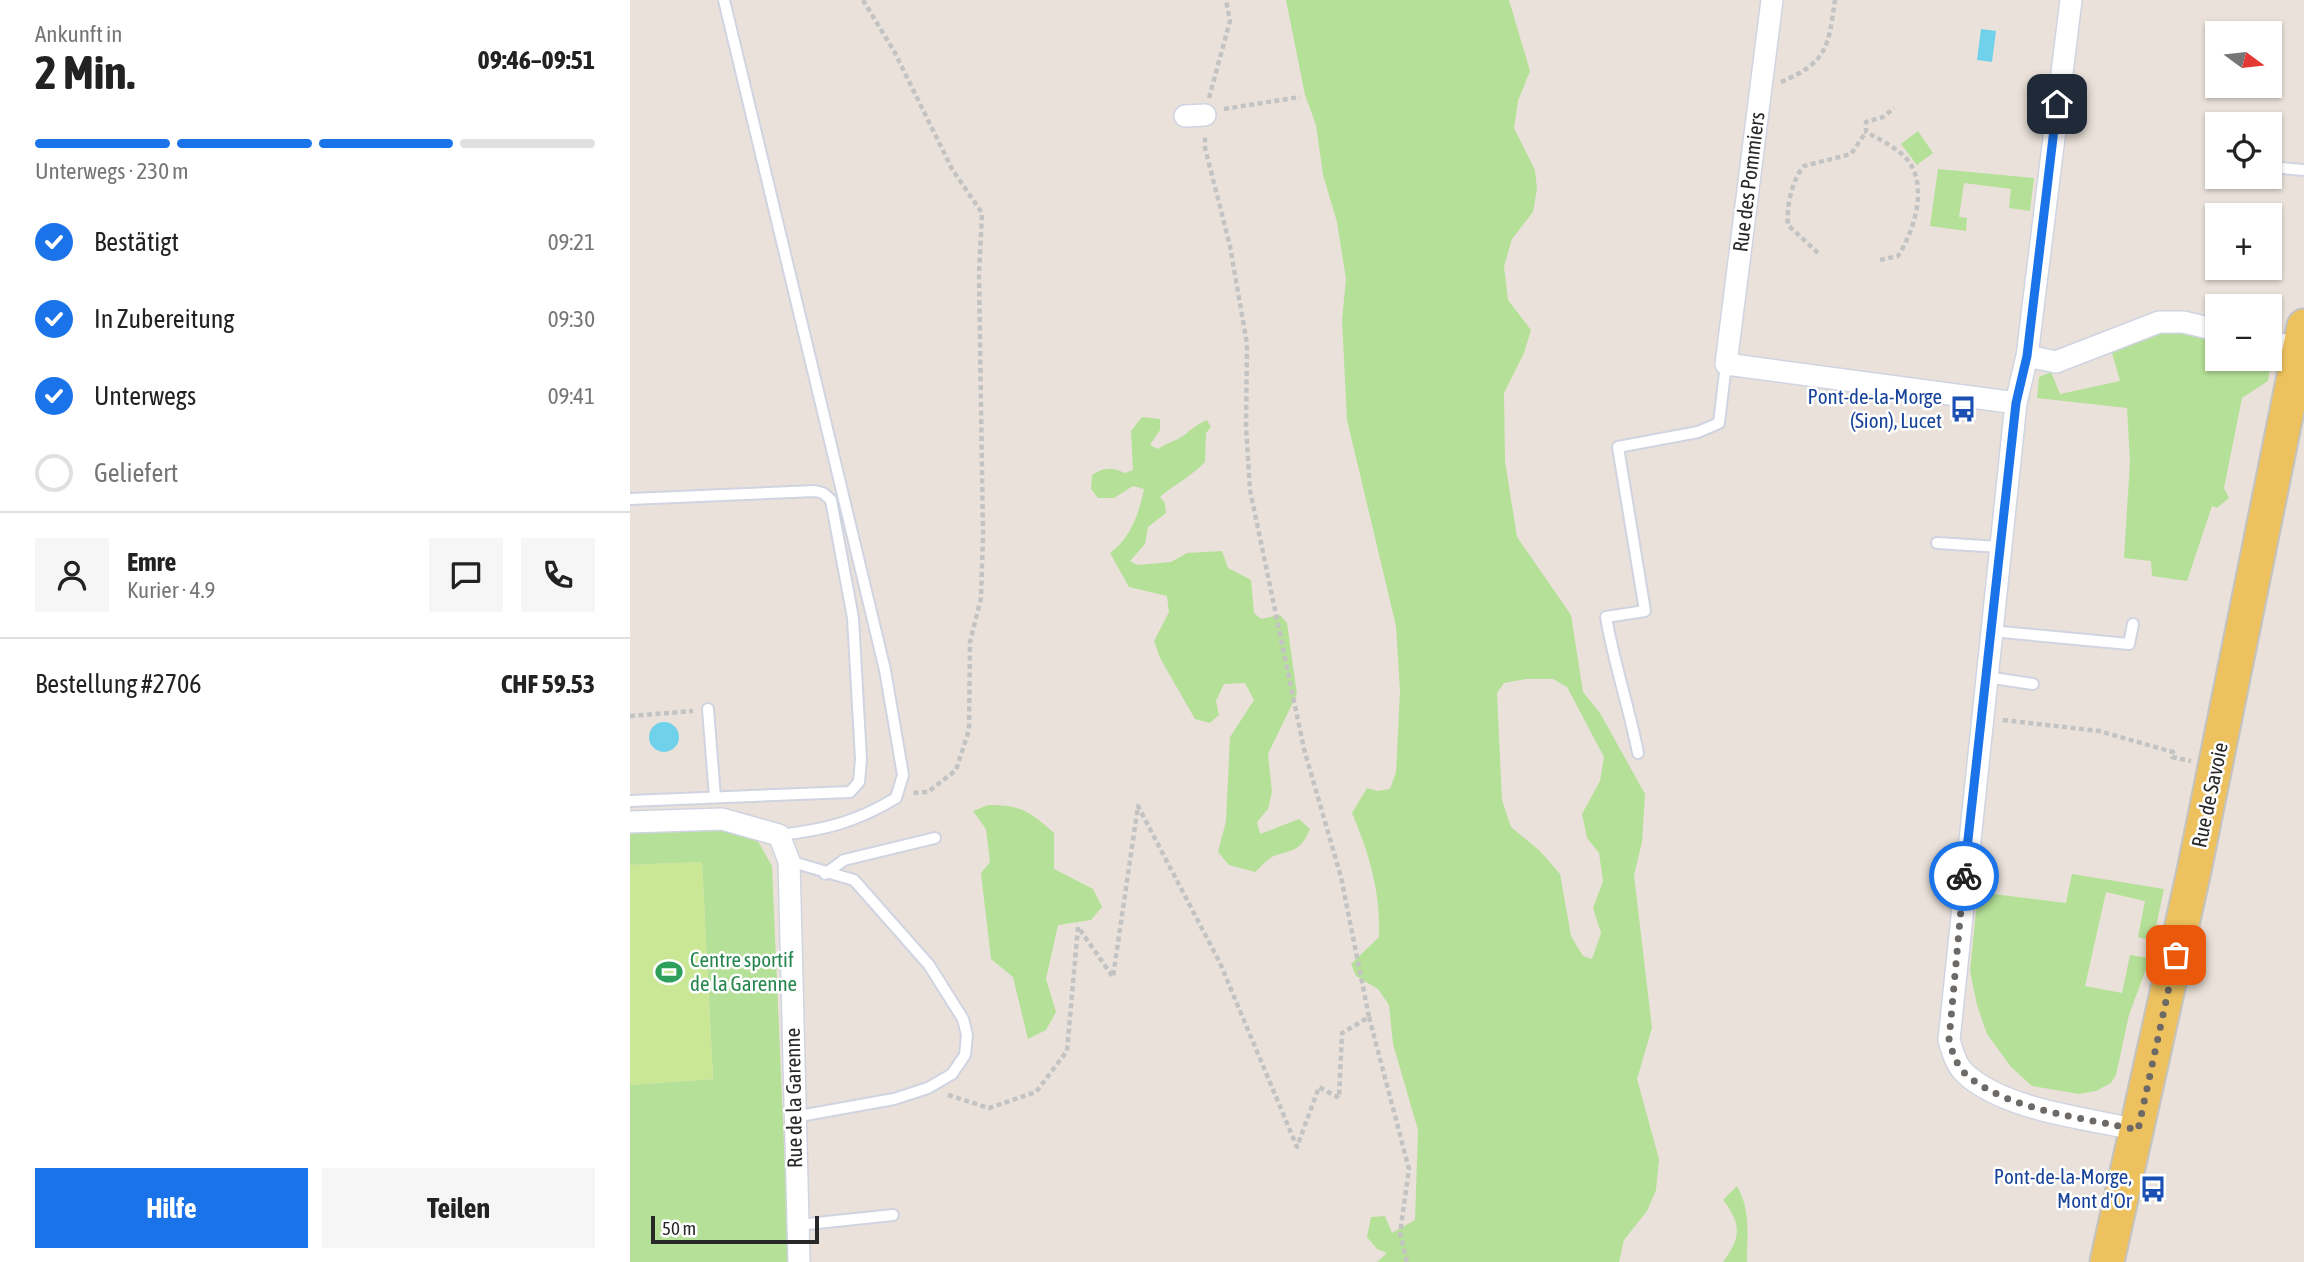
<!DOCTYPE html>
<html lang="de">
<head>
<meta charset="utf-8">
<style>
	body { margin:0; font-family:"Asap Condensed",sans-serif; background:#f6f6f6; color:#222; height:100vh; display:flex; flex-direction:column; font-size:26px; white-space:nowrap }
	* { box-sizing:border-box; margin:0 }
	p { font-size:23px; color:#767676 }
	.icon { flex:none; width:38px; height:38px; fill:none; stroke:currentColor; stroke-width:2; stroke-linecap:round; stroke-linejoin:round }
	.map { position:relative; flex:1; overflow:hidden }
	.drawer { display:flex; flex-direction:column; background:#fff; width:630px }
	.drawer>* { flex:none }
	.needle { width:46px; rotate:105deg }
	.tools { position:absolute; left:1575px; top:21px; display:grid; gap:14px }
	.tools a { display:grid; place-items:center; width:77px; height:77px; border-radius:0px; background:#fff; box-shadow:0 2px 5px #0004; font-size:35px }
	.scale { position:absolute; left:21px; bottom:18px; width:168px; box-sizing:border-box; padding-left:7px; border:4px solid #282828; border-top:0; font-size:19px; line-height:24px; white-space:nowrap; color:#282828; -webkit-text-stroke:5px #fff; paint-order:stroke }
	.pin { position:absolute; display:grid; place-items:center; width:60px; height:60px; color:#fff; margin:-30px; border-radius:14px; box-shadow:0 4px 10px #0006 }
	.courier { position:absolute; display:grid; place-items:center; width:70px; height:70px; margin:-35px; border:5px solid #1a73e8; border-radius:50%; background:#fff; color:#222; box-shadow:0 2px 9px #0007 }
	.overview em { font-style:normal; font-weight:700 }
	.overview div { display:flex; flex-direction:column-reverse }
	.overview { display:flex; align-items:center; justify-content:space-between; height:119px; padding:0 35px }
	h1 { font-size:46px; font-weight:700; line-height:52px }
	.bar { display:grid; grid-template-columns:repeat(4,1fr); gap:10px 7px; align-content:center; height:84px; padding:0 35px }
	.bar i { height:9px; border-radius:5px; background:#e0e0e0 }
	.bar .current { background:#1a73e8 }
	.bar p { grid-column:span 4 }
	.line { display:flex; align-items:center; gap:18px; padding:0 35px; border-top:2px solid #e0e0e0 }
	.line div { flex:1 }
	.round { display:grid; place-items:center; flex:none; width:74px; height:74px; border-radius:0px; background:#f6f6f6 }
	ol { padding:0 35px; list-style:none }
	li { display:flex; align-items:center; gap:21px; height:77px }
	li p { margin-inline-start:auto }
	li .icon { padding:7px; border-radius:50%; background:#1a73e8; color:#fff; stroke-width:4 }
	li:last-child { color:#767676 }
	li i { width:38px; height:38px; border:4px solid #e0e0e0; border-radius:50% }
	.button { display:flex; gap:14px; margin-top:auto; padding:14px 35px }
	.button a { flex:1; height:80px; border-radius:0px; background:#1a73e8; color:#fff; font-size:28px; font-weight:700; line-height:80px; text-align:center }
	.button a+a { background:#f6f6f6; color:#222 }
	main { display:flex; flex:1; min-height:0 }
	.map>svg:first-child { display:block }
	.green { fill:#b5e098; fill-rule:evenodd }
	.pitch { fill:#c9e794 }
	.water { fill:#6fd1ea }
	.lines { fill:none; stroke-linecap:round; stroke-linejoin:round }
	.service-casing { stroke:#d0d4e1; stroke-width:14 }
	.minor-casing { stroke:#d0d4e1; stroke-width:24 }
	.primary-casing { stroke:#c3c3c3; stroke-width:37 }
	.path { stroke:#c3c3c3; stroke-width:4.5; stroke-dasharray:5 3.5; stroke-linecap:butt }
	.service { stroke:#fff; stroke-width:10 }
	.minor { stroke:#fff; stroke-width:21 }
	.primary { stroke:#ecc15e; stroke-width:33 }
	.done { stroke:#6c6966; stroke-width:7; stroke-dasharray:0 12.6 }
	.route { stroke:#1a73e8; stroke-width:9 }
	.labels { text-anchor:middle; stroke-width:5; stroke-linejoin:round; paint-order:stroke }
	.street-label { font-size:21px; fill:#282828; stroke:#fff }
	.transit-label { font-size:21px; fill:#164399; stroke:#fff; text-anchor:end }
	.leisure-label { font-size:21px; fill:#27864d; stroke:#fff; text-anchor:start }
</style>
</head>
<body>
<main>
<section class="drawer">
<div class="overview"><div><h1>2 Min.</h1><p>Ankunft in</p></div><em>09:46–09:51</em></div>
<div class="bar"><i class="current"></i><i class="current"></i><i class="current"></i><i></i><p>Unterwegs · 230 m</p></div>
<ol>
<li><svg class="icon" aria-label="check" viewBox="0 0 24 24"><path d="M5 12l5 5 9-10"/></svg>Bestätigt<p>09:21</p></li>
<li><svg class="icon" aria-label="check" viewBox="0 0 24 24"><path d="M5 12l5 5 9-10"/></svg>In Zubereitung<p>09:30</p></li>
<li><svg class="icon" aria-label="check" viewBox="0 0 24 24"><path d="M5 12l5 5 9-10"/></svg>Unterwegs<p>09:41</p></li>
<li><i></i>Geliefert</li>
</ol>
<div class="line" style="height:126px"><a class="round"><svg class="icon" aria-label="person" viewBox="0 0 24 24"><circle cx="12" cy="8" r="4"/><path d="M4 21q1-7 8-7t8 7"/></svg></a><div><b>Emre</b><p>Kurier · 4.9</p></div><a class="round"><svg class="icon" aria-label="chat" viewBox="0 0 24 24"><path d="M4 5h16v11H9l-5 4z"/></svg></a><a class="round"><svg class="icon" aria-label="phone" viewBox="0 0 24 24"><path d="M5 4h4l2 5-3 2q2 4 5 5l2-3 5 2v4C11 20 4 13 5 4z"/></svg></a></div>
<div class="line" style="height:91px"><div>Bestellung #2706</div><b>CHF 59.53</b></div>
<div class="button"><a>Hilfe</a><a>Teilen</a></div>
</section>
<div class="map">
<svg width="1674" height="1262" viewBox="0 0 1674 1262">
	<rect width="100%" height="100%" fill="#eae2da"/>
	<path class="green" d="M656 0H879L900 71 888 101 884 128 905 170 907 189 903 212 882 239 874 266 878 300 901 330 894 353 874 393 875 461 887 537 941 615 953 692 970 713 1015 794 1012 842 1004 875 1022 1028 1007 1079 1029 1159 1026 1190 1017 1211 994 1240 989 1262H747L757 1253 747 1249 737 1237 741 1217 755 1216 762 1233 785 1220 788 1130 763 1044 759 1005 748 989 726 976 721 964 749 937C751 893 739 853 722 813L737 788 747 791 760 789 766 772 770 691 766 626 717 420 712 320 716 279 707 222 693 175 686 125 675 95ZM896 679H923L937 687 974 757 970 781 952 814 957 838 969 853 973 881 963 908 971 933 962 959 953 956 941 936 930 874 910 851 881 827 872 800 867 693 874 683Z
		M1288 131 1303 153 1287 165 1271 144Z
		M1308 169 1404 178 1400 211 1379 208 1381 189 1334 183 1329 217 1337 218 1336 231 1300 226Z
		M1552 329 1587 336V359H1641L1638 381 1612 398 1594 488 1599 498 1587 508 1582 506 1557 581 1522 576 1521 561 1494 558 1500 462 1497 408 1407 398 1409 377 1421 372 1430 394 1490 381 1481 350 1529 331Z
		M512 417 530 419V430L520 445 528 449C536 443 546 441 553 436 562 429 567 424 577 420L581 427 576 433 575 462C562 476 545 484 530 497L535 503 536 513 518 527 515 544 500 561 507 565 541 562 557 553 592 551 598 568 621 580 624 613 631 619 650 615 657 623 667 694 638 754 642 792 638 809 627 822 630 834 669 819 680 829C670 852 664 849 644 856 637 859 631 867 625 872L599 865 588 852 596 821 600 737 624 700 615 683 594 684 586 701 589 715 580 723 565 719 530 658 524 641 539 612 537 596 499 587 480 553C501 538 509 513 514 489L503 486 484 498H468L461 489 462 475C474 467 482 467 495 473L503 470 501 431Z
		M358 805C391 805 399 811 424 833V869L463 889 472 907 461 920 428 925 416 979 426 1012 416 1030 398 1039 383 977 361 959 351 873 360 862 356 829 343 811Z
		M94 823 125 836 142 866 159 1262H0V1085L83 1079 72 862 0 865V829Z
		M1442 874 1534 889 1523 941 1508 937 1515 901 1476 892 1455 986 1492 993 1500 955 1520 958 1499 1015 1486 1075 1481 1083 1466 1091 1449 1094 1402 1086 1381 1067 1357 1034 1347 1005 1340 971 1348 892 1436 903Z
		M1107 1186C1121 1211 1117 1234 1117 1262H1093C1111 1238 1112 1224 1093 1200Z"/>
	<path class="pitch" d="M72 862 83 1079 0 1085V865Z"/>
	<path class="water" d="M1351 29 1366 31 1362 62 1347 60Z
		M19 737a15 15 0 1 1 30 0a15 15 0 1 1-30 0Z"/>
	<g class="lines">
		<g class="service-casing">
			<path id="service" d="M94 0 255 670 273 775 266 798C226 822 195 830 149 835
				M1640 167 1674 170
				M0 499 185 491 193 493 201 500 223 618 231 759 229 782 220 792 0 801
				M1307 543 1370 547
				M1361 631 1499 644 1503 624
				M1356 677 1403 684
				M78 709 85 797
				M1008 753C999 707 984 664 976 617L1015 611 988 447 1068 432 1089 423 1096 364
				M159 861 224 880 299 965 333 1019 337 1035 335 1055 322 1074 298 1088 264 1099 164 1117
				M195 874 214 860 305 838
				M168 1225 263 1215"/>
		</g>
		<g class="minor-casing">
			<path id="minor" d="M1142 0 1096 364 1386 403
				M1441 0 1397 356 1386 403 1319 1040C1323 1054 1327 1068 1339 1077 1381 1111 1456 1118 1508 1130
				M555 116 575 115
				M1640 342 1670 348
				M1397 356 1426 362 1529 322H1553L1587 330
				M0 822 92 819 149 835 159 861 169 1262"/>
		</g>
		<g class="primary-casing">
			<path id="primary" d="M1477 1262 1564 871 1674 326"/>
		</g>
		<path class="path" d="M233 0 264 51 322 169 352 213 349 275 353 535 351 598 340 642 339 730 326 770 298 792 282 793
			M1151 82C1198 62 1198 47 1205 0
			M579 98 600 21 596 0
			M594 109 670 97
			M1188 253 1158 225C1156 208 1162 179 1174 166L1221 154 1236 132
			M1250 260 1268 256C1285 230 1300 181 1274 156 1263 146 1249 139 1236 132V122L1253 117 1264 108
			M0 716 63 711
			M1373 720 1469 731 1543 752 1542 757 1561 761
			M739 1017 779 1169 770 1233 777 1262
			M318 1095 359 1108 406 1092 437 1051 448 927 483 977 508 806 590 963 667 1147 689 1087 709 1098 712 1033 739 1017 711 877 674 749 620 490 616 426 617 344 600 246 575 148V134"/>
		<use href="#service" class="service"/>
		<use href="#minor" class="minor"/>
		<use href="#primary" class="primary"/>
	</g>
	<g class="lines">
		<path class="done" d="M1334 876 1319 1040C1323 1054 1327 1068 1339 1077 1381 1111 1456 1118 1508 1130L1546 955"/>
		<path class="route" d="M1334 876 1386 403 1397 356 1427 104"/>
	</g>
	<defs>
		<g id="bus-bare" transform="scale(2.1)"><path d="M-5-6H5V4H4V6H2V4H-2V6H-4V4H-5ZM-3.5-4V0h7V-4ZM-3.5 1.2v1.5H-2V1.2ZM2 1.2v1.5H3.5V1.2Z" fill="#1a4fb4" stroke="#fff" stroke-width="2.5" paint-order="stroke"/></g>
		<g id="stadium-bare" transform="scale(2.1)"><path d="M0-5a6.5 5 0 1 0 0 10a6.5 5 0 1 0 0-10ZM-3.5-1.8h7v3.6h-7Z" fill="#2e9e5b" stroke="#fff" stroke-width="2.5" paint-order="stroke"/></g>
	</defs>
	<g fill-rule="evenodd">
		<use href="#bus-bare" x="1333" y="409"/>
		<use href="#stadium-bare" x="39" y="972"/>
		<use href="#bus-bare" x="1523" y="1189"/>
	</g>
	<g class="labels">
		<g class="street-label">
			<text transform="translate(1119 182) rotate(-83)" y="7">Rue des Pommiers</text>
			<text transform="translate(1580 795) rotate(-78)" y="7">Rue de Savoie</text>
			<text transform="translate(164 1098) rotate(-91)" y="7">Rue de la Garenne</text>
		</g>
		<g class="transit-label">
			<text x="1312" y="404">Pont-de-la-Morge<tspan x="1312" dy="24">(Sion), Lucet</tspan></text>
			<text x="1502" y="1184">Pont-de-la-Morge,<tspan x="1502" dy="24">Mont d'Or</tspan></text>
		</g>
		<g class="leisure-label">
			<text x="60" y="967">Centre sportif<tspan x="60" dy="24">de la Garenne</tspan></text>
		</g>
	</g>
</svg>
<div class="tools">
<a><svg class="needle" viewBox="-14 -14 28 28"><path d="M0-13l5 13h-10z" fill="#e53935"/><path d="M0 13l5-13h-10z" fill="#767676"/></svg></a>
<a><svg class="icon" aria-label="locate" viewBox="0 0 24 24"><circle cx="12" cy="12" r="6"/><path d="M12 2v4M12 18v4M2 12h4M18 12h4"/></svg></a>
<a>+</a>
<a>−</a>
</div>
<div class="scale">50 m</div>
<div class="pin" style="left:1546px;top:955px;background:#ea580c"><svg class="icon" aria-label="bag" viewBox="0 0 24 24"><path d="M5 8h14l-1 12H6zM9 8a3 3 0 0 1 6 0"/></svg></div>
<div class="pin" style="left:1427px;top:104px;background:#1f2937"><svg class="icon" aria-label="home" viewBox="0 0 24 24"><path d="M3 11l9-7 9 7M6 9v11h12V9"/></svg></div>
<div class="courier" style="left:1334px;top:876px"><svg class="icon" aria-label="bike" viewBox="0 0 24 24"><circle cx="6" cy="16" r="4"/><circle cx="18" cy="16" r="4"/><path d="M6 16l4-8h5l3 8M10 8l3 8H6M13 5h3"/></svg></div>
</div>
</main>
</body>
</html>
